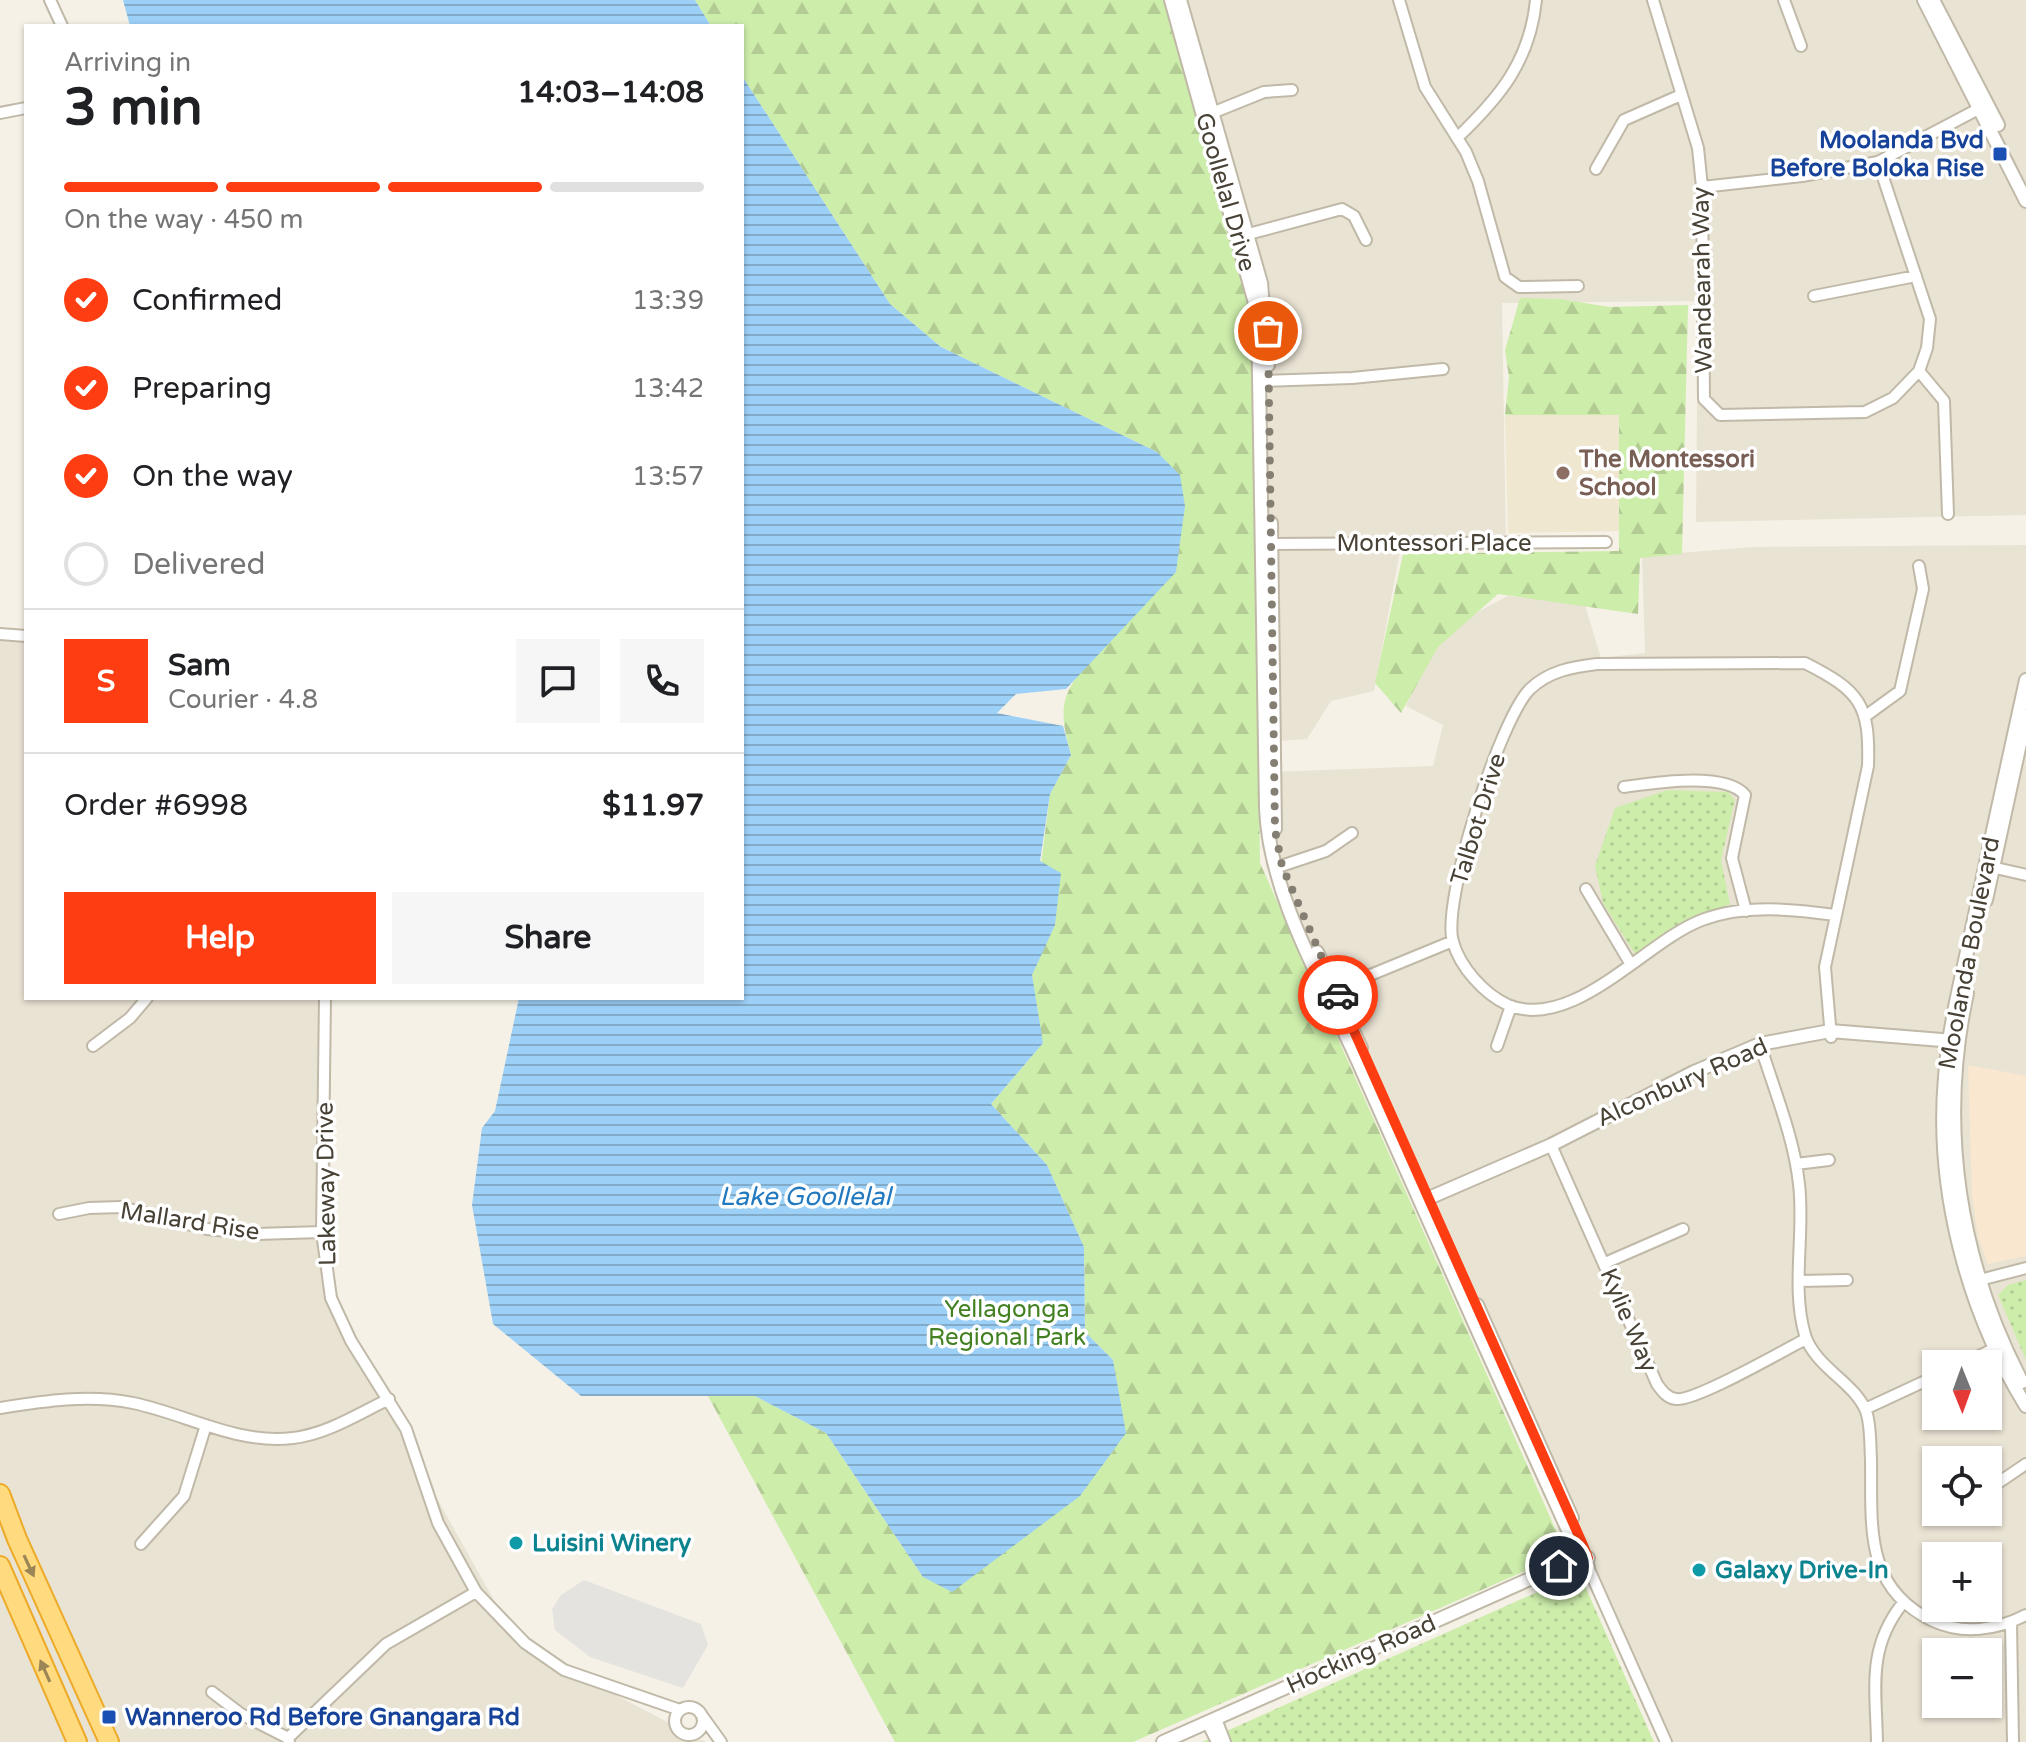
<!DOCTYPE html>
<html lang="en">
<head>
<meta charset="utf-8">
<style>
	body { margin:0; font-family:"Varela Round",sans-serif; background:#f6f6f6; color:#202124; height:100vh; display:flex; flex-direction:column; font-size:30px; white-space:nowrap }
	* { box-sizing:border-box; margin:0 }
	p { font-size:26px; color:#757577 }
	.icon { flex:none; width:44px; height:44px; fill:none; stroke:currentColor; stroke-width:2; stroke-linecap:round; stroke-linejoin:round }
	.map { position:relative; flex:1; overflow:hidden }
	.side { position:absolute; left:24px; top:24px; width:720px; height:976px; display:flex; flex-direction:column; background:#fff; border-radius:0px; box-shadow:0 2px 6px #0004 }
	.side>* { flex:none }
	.needle { width:52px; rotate:179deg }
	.buttons { position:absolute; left:1922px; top:1350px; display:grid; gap:16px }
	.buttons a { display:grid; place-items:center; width:80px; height:80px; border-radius:0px; background:#fff; box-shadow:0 2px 6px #0004; font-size:40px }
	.pin { position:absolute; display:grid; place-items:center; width:68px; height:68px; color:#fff; margin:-34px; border:4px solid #fff; border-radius:50%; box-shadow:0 2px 8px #0007 }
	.courier { position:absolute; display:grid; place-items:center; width:80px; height:80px; margin:-40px; border:6px solid #ff3d13; border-radius:50%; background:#fff; color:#222; box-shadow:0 2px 10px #0007 }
	.headline em { font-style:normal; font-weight:700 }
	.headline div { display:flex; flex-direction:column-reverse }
	.headline { display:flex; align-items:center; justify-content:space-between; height:136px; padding:0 40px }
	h1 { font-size:52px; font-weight:700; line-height:60px }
	.bar { display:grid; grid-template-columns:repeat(4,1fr); gap:12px 8px; align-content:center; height:96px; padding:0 40px }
	.bar i { height:10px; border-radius:6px; background:#e0e0e0 }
	.bar .on { background:#ff3d13 }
	.bar p { grid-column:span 4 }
	.line { display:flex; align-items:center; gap:20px; padding:0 40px; border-top:2px solid #e0e0e0 }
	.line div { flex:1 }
	.round { display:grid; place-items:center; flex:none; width:84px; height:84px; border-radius:0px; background:#f6f6f6 }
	ol { padding:0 40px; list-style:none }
	li { display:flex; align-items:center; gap:24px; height:88px }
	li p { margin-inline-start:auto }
	li .icon { padding:8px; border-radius:50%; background:#ff3d13; color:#fff; stroke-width:4 }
	li:last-child { color:#757577 }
	li i { width:44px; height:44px; border:4px solid #e0e0e0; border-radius:50% }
	.action { display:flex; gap:16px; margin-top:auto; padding:16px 40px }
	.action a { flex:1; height:92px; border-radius:0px; background:#ff3d13; color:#fff; font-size:32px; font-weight:700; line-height:92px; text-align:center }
	.action a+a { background:#f6f6f6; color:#202124 }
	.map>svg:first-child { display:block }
	.residential { fill:#e9e3d4; fill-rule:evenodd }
	.commercial { fill:#f9e8cf }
	.education { fill:#efe7cf }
	.grass { fill:url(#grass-dots) }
	.forest { fill:url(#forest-firs) }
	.parking { fill:#e5e3df }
	.water { fill:url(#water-rules) }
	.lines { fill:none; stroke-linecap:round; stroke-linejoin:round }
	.minor-casing { stroke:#c1b9a8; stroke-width:14 }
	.tertiary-casing { stroke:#c1b9a8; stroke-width:16 }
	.trunk-casing { stroke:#edaa28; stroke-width:22 }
	.minor { stroke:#fff; stroke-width:10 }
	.tertiary { stroke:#fff; stroke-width:12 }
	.trunk { stroke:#ffda7e; stroke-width:18 }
	.oneway { fill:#9a8656 }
	.done { stroke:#857f73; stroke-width:8; stroke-dasharray:0 14.4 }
	.route { stroke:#ff3d13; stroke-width:10 }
	.transit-dot { fill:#1a4fb4; stroke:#fff; stroke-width:3 }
	.education-dot { fill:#8d6e63; stroke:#fff; stroke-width:3 }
	.culture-dot { fill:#0f9aa8; stroke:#fff; stroke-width:3 }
	.labels { text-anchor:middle; stroke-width:7; stroke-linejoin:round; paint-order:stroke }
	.transit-label { font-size:24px; font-weight:bold; fill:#164399; stroke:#fff; text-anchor:end }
	.street-label { font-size:24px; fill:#484135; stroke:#fff }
	.education-label { font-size:24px; font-weight:bold; fill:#785e54; stroke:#fff; text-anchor:start }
	.park-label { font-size:24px; fill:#438022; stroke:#fff }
	.culture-label { font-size:24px; font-weight:bold; fill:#0d838f; stroke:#fff; text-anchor:start }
	.water-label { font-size:26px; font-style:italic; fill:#2379bf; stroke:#fff }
</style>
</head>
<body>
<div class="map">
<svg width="2026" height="1742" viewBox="0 0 2026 1742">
	<defs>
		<pattern id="grass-dots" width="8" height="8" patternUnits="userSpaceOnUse" patternTransform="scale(2)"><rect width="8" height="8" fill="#cdedab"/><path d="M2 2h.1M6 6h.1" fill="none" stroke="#b2cc94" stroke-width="1.8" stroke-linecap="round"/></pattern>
		<pattern id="forest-firs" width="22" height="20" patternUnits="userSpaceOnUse" patternTransform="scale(2)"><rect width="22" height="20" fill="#cdedab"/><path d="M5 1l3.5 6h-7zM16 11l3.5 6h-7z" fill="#b2cc94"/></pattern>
		<pattern id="water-rules" width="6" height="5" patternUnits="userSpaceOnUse" patternTransform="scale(2)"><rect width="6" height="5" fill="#9dd0f7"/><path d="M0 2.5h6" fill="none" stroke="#82aac9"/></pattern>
	</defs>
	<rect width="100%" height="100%" fill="#f5f1e6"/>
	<path class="residential" d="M1167 0H2026V515L1696 522 1698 301 1502 303 1506 548 1400 551 1374 691 1331 701 1307 739 1266 742 1258 324Z
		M2026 545V1742H1667L1269 867 1267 772 1433 766 1443 725 1406 706 1439 632 1508 596 1585 605 1601 658 1645 653 1642 556 1753 547ZM1936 1364H1988V1416H1936ZM1936 1460H1988V1512H1936ZM1936 1556H1988V1608H1936ZM1936 1652H1988V1704H1936Z
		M26 629V998H331V1309L519 1645 706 1742H0V630Z"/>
	<path class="commercial" d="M1968 1065 2026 1076V1256L1988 1264 1978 1238 1972 1194Z"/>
	<path class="education" d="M1505 415H1619V531L1508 533Z"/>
	<path class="grass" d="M1667 790 1728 792 1735 800 1721 860 1730 904 1635 954 1603 903 1595 866 1615 808Z
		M2026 1280V1360L1998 1295 2008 1285Z
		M1571 1577H1581L1654 1742H1202Z"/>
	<path class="forest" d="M695 0H1167L1251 316 1260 863 1566 1553 1133 1742H895L708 1396H755L826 1433 923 1577 1113 1360 1085 1332 1084 1247 1047 1165 991 1104 1043 1043 1026 982 1050 794 1071 755C1059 710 1059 697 1089 661L1157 452 941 347 890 304 742 76V26H711Z
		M1520 298 1561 299 1609 307 1688 305 1682 554 1640 558 1638 614 1498 594 1438 647 1401 713 1375 683 1403 554 1619 551V415H1505L1509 377 1505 350Z"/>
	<path class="parking" d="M584 1580 701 1624 708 1645 683 1688 590 1657 555 1630 552 1609 561 1595Z"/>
	<path class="water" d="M123 0H695L711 26H130Z
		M742 76 890 304 941 347 1157 452 1180 475 1185 506 1176 572 1066 689 1016 694 997 713 1063 726 1071 755 1050 794 1040 861 1061 873 1055 925 1032 975 1043 1043 991 1104 1047 1165 1084 1247 1085 1332 1113 1360 1126 1433 1080 1496 952 1592 923 1577 826 1433 755 1396H581L493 1324 472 1205 482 1128 495 1111 519 998H742Z"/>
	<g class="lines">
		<g class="minor-casing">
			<path id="minor" d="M50 0 62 26
				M1399 0 1425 87 1466 152 1478 181 1505 277 1519 287 1578 286
				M1653 0 1698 148 1702 187 1704 399 1720 415 1865 412 1893 398 1919 371 1927 348 1930 319 1878 162
				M1784 0 1801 46
				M0 113 26 108
				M1207 115 1264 92 1292 90
				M1457 138C1500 97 1530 61 1536 0
				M1596 169 1624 120 1681 95
				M1702 187 1802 176 1878 162 1984 106
				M1241 236 1342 209 1354 216 1366 240
				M1814 296 1916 276
				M1919 371 1944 401 1948 514
				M1260 381 1352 378 1443 369
				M1264 544 1606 542
				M0 634 26 636
				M1867 715 1900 691 1923 589 1919 566
				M1624 787C1653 783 1725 771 1745 795L1732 858 1746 911
				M1987 866 2026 875
				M1275 868 1326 851 1352 833
				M1586 889 1630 963
				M1329 992 1453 941
				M325 998 322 1232 331 1298 351 1341 406 1429 438 1523 476 1592 525 1643 564 1670 680 1710
				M1831 1037 1825 967 1868 766C1870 704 1860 691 1805 663L1597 664C1572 667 1549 671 1530 689 1500 719 1441 902 1453 942 1460 967 1484 994 1508 1005 1573 1032 1646 941 1702 920 1744 904 1791 909 1835 915
				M1760 1044C1774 1090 1794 1137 1799 1184 1805 1233 1791 1288 1805 1335 1815 1367 1854 1382 1866 1411 1871 1425 1870 1444 1871 1459 1872 1525 1863 1588 1933 1621 1963 1635 1997 1630 2026 1615
				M93 1046 130 1018 147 998
				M1497 1046 1511 1006
				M1551 1145 1657 1384C1662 1391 1667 1398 1676 1399 1695 1402 1784 1350 1806 1339
				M1796 1164 1829 1160
				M59 1214 89 1208 121 1207 207 1229 257 1234 322 1232
				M1605 1263 1683 1229
				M1800 1281 1847 1280
				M1976 1281 2026 1268
				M1962 1364 2002 1345
				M0 1408C44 1401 89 1394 133 1403 186 1414 238 1445 293 1438 327 1434 358 1414 389 1399
				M1865 1409 1936 1376
				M1992 1487 2026 1464
				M141 1544 184 1496 206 1425
				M1588 1567 1666 1742
				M2011 1623 2013 1742
				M212 1692 241 1714 288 1738
				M675 1721a14 14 0 1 1 28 0a14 14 0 1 1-28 0Z
				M703 1717 721 1742
				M1216 1719 1225 1742
				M1207 1722 1217 1742
				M289 1742 288 1738 386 1644 476 1592
				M1877 1742C1876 1688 1867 1649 1902 1604"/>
		</g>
		<g class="tertiary-casing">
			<path id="tertiary" d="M1171 0 1258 314 1266 808C1269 896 1326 988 1361 1068 1434 1233 1507 1397 1582 1561L1588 1567
				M1180 0 1261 283 1268 365
				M1924 0 2026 201
				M1933 0 1998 125
				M1271 523 1275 829
				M2026 680C2009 756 1992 833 1976 910 1965 965 1949 1021 1945 1077 1935 1189 1967 1311 2026 1406
				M1986 900 2026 716
				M1317 952 1361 1048
				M1967 993C1938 1127 1959 1261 2022 1382
				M1422 1201 1551 1145 1694 1072 1760 1044 1830 1031 1954 1041
				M1477 1305 1572 1518
				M1163 1742 1559 1566 1588 1558"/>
		</g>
		<g class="trunk-casing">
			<path id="trunk" d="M0 1494 17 1539 109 1742
				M0 1566 77 1742"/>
		</g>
		<use href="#minor" class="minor"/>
		<use href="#tertiary" class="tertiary"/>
		<use href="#trunk" class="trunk"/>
	</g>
	<defs><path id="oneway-solid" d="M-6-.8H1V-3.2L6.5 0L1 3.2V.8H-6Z" transform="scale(2)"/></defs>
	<g class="oneway">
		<use href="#oneway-solid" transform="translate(29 1566) rotate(65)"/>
		<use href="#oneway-solid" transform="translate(45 1671) rotate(-114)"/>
	</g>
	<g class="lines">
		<path class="done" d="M1268 331 1275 830 1282 866 1338 995"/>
		<path class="route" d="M1338 995 1583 1545 1588 1558 1559 1566"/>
	</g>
	<g class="transit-dot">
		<rect x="1992" y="146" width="16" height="16" rx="4"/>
		<rect x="101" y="1709" width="16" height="16" rx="4"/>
	</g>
	<circle class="education-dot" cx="1563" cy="473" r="8"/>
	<g class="culture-dot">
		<circle cx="516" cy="1543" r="8"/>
		<circle cx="1699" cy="1570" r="8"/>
	</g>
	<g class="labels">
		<g class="transit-label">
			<text x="1984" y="148">Moolanda Bvd<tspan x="1984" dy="28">Before Boloka Rise</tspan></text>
			<text x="125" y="1725" text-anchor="start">Wanneroo Rd Before Gnangara Rd</text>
		</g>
		<g class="street-label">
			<text transform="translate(1226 192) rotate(74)" y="8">Goollelal Drive</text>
			<text transform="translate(1702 280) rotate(-91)" y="8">Wandearah Way</text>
			<text x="1434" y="551">Montessori Place</text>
			<text transform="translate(1478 819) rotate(-73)" y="8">Talbot Drive</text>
			<text transform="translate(1969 953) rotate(-79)" y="8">Moolanda Boulevard</text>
			<text transform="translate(1682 1082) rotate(-24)" y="8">Alconbury Road</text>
			<text transform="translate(326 1184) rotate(-91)" y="8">Lakeway Drive</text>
			<text transform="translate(190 1221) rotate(9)" y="8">Mallard Rise</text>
			<text transform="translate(1629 1320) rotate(67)" y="8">Kylie Way</text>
			<text transform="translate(1361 1654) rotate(-24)" y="8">Hocking Road</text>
		</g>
		<g class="education-label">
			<text x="1579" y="467">The Montessori<tspan x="1579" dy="28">School</tspan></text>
		</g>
		<g class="park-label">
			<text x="1007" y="1317">Yellagonga<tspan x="1007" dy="28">Regional Park</tspan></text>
		</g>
		<g class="culture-label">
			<text x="532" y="1551">Luisini Winery</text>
			<text x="1715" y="1578">Galaxy Drive-In</text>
		</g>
		<g class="water-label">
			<text x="805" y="1205">Lake Goollelal</text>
		</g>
	</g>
</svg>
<div class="buttons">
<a><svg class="needle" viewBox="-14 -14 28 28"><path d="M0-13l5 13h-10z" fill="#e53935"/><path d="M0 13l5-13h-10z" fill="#757577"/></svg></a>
<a><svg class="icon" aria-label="locate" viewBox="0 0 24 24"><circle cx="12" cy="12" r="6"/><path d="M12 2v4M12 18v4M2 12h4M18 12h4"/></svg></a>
<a>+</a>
<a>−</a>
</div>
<div class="pin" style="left:1268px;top:331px;background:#ea580c"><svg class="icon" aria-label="bag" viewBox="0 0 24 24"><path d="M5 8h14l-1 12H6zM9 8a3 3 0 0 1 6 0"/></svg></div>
<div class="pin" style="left:1559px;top:1566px;background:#1f2937"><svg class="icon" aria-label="home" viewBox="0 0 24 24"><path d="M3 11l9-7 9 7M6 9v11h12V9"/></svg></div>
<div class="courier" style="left:1338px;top:995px"><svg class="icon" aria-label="car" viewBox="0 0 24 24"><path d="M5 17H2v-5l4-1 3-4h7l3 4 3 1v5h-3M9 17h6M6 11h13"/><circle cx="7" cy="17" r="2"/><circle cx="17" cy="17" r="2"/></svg></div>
<section class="side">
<div class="headline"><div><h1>3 min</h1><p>Arriving in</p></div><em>14:03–14:08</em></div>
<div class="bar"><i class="on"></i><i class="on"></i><i class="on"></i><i></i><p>On the way · 450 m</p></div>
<ol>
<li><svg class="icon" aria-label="check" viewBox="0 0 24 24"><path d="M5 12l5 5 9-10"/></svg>Confirmed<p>13:39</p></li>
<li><svg class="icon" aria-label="check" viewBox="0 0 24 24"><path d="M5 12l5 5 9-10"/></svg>Preparing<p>13:42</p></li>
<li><svg class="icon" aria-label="check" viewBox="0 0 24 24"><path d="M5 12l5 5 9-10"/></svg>On the way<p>13:57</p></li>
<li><i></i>Delivered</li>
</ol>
<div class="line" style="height:144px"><b class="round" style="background:#ff3d13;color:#fff">S</b><div><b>Sam</b><p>Courier · 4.8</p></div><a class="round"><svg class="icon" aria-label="chat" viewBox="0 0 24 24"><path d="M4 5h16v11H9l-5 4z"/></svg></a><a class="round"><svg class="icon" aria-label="phone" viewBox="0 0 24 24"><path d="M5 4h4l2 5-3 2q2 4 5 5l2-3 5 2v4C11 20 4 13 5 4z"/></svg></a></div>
<div class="line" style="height:104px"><div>Order #6998</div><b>$11.97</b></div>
<div class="action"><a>Help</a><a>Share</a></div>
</section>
</div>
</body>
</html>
